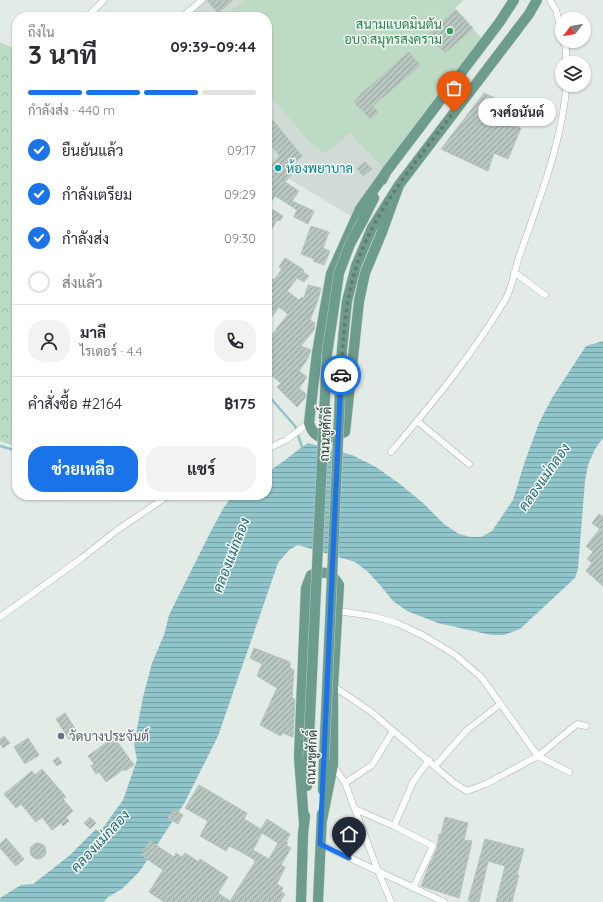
<!DOCTYPE html>
<html lang="th">
<head>
<meta charset="utf-8">
<style>
	body { margin:0; font-family:Quicksand,Sarabun,sans-serif; background:#f2f2f3; color:#2b2b33; height:100vh; display:flex; flex-direction:column; font-size:15px; white-space:nowrap }
	* { box-sizing:border-box; margin:0 }
	p { font-size:13px; color:#7c7c81 }
	.icon { flex:none; width:22px; height:22px; fill:none; stroke:currentColor; stroke-width:2; stroke-linecap:round; stroke-linejoin:round }
	.map { position:relative; flex:1; overflow:hidden }
	.panel { position:absolute; left:12px; top:12px; width:260px; height:488px; display:flex; flex-direction:column; background:#fff; border-radius:16px; box-shadow:0 1px 3px #0004 }
	.panel>* { flex:none }
	.needle { width:26px; rotate:239deg }
	.controls { position:absolute; left:555px; top:12px; display:grid; gap:8px }
	.controls a { display:grid; place-items:center; width:36px; height:36px; border-radius:50%; background:#fff; box-shadow:0 1px 3px #0004; font-size:20px }
	.pin { position:absolute; display:grid; place-items:center; width:34px; height:34px; color:#fff; margin:-41px -17px; border-radius:50% 50% 50% 0; rotate:-45deg; box-shadow:0 0 4px #0007 }
	.pin .icon { rotate:45deg }
	.courier { position:absolute; display:grid; place-items:center; width:40px; height:40px; margin:-20px; border:3px solid #1a73e8; border-radius:50%; background:#fff; color:#222; box-shadow:0 1px 5px #0007 }
	.bubble { position:absolute; height:28px; border-radius:14px; background:#fff; box-shadow:0 1px 3px #0004; font-size:13px; font-weight:700; line-height:28px; text-align:center }
	.headline em { font-style:normal; font-weight:700 }
	.headline div { display:flex; flex-direction:column-reverse }
	.headline { display:flex; align-items:center; justify-content:space-between; height:68px; padding:0 16px }
	h1 { font-size:26px; font-weight:700; line-height:30px }
	.bar { display:grid; grid-template-columns:repeat(4,1fr); gap:6px 4px; align-content:center; height:48px; padding:0 16px }
	.bar i { height:5px; border-radius:3px; background:#e1e1e2 }
	.bar .on { background:#1a73e8 }
	.bar p { grid-column:span 4 }
	.line { display:flex; align-items:center; gap:10px; padding:0 16px; border-top:1px solid #e1e1e2 }
	.line div { flex:1 }
	.round { display:grid; place-items:center; flex:none; width:42px; height:42px; border-radius:16px; background:#f2f2f3 }
	ol { padding:0 16px; list-style:none }
	li { display:flex; align-items:center; gap:12px; height:44px }
	li p { margin-inline-start:auto }
	li .icon { padding:4px; border-radius:50%; background:#1a73e8; color:#fff; stroke-width:4 }
	li:last-child { color:#7c7c81 }
	li i { width:22px; height:22px; border:2px solid #e1e1e2; border-radius:50% }
	.action { display:flex; gap:8px; margin-top:auto; padding:8px 16px }
	.action a { flex:1; height:46px; border-radius:16px; background:#1a73e8; color:#fff; font-size:16px; font-weight:700; line-height:46px; text-align:center }
	.action a+a { background:#f2f2f3; color:#2b2b33 }
	.map>svg:first-child { display:block }
	.built { fill:#d1dbd6 }
	.green { fill:#bddac4 }
	.forest { fill:url(#forest-crowns) }
	.water { fill:url(#water-rules) }
	.lines { fill:none; stroke-linecap:round; stroke-linejoin:round }
	.stream { stroke:#90c5cb; stroke-width:2.5 }
	.building { fill:url(#building-hatch); stroke:#b6c4bd; fill-rule:evenodd }
	.street-casing { stroke:#a6b3ad; stroke-width:7 }
	.primary-casing { stroke:#c2c8c6; stroke-width:11 }
	.street { stroke:#fff; stroke-width:6 }
	.primary { stroke:#6b9c8d; stroke-width:10 }
	.primary-bridge-casing { stroke:#c2c8c6; stroke-width:11; stroke-linecap:butt }
	.primary-bridge { stroke:#6b9c8d; stroke-width:10 }
	.done { stroke:#677972; stroke-width:4; stroke-dasharray:0 7.2 }
	.route { stroke:#1a73e8; stroke-width:5 }
	.leisure-dot { fill:#2e9e5b; stroke:#f3f8f5; stroke-width:1.5 }
	.culture-dot { fill:#0f9aa8; stroke:#f3f8f5; stroke-width:1.5 }
	.worship-dot { fill:#6b7280; stroke:#f3f8f5; stroke-width:1.5 }
	.labels { text-anchor:middle; stroke-width:3; stroke-linejoin:round; paint-order:stroke }
	.leisure-label { font-size:13px; fill:#27864d; stroke:#f3f8f5; text-anchor:end }
	.culture-label { font-size:13px; fill:#0d838f; stroke:#f3f8f5; text-anchor:start }
	.street-label { font-size:13px; fill:#243b33; stroke:#f3f8f5 }
	.worship-label { font-size:13px; fill:#5b616d; stroke:#f3f8f5; text-anchor:start }
	.water-label { font-size:14px; font-style:italic; fill:#246871; stroke:#f3f8f5 }
</style>
</head>
<body>
<div class="map">
<svg width="603" height="902" viewBox="0 0 603 902">
	<defs>
		<pattern id="forest-crowns" width="20" height="18" patternUnits="userSpaceOnUse"><rect width="20" height="18" fill="#bddac4"/><path d="M2 6a3 3 0 1 1 6 0M12 15a3 3 0 1 1 6 0" fill="none" stroke="#a2bca9"/></pattern>
		<pattern id="water-rules" width="6" height="5" patternUnits="userSpaceOnUse"><rect width="6" height="5" fill="#90c5cb"/><path d="M0 2.5h6" fill="none" stroke="#75a1a5"/></pattern>
		<pattern id="building-hatch" width="6" height="6" patternUnits="userSpaceOnUse"><rect width="6" height="6" fill="#b8c6c0"/><path d="M-1 1l2-2M0 6l6-6M5 7l2-2" fill="none" stroke="#95a29d"/></pattern>
	</defs>
	<rect width="100%" height="100%" fill="#e3ebe7"/>
	<path class="built" d="M202 0H244L223 17H181Z
		M267 92 308 141 322 152 326 153 350 132 386 172 356 219 284 176 267 205Z"/>
	<path class="green" d="M244 0H462L463 1 455 8 485 42 386 172 350 133 326 153 322 152 308 141 267 92V17H223Z"/>
	<path class="forest" d="M0 42 17 50V447L0 441Z"/>
	<path class="water" d="M603 341V438L595 449 588 465 585 481 578 569 575 578 520 629 504 635H491L438 623 407 611 393 601 380 585 368 572 355 562 298 545 289 550 278 563 218 736 185 802 140 871 122 889 108 897 104 902H0V898L21 885 33 884 69 856 96 829 100 832 123 800 137 760 134 744 143 697 152 663 164 635 169 615 211 531 224 507 233 495H267V472C282 464 294 452 308 443L352 455 376 467 400 484 423 503 444 524 459 534 471 537H481L492 531 513 500 524 464 539 423 552 398 586 346Z"/>
	<g class="lines">
		<path class="stream" d="M267 207 275 194
			M267 394 295 426 303 450
			M0 446 17 451"/>
	</g>
	<path class="building" d="M207 0H233L218 13Z
		M456 10 473 28 445 53 428 34Z
		M409 52 420 65 373 106 378 112 370 119 354 102 362 93Z
		M484 93 501 101 494 119 521 128 508 159 494 153 488 171 441 149Z
		M267 113 302 156 288 168 293 173 285 182 299 191 292 201 314 211 308 224 294 217 297 210 280 199 267 192V168L280 156 267 141Z
		M365 162 372 169 363 176 357 168Z
		M269 207 283 216 280 221 277 220 267 237V211Z
		M311 226 329 232 323 248 330 251 324 265 313 261 314 259 301 254Z
		M285 258 304 270 303 272 309 276 304 282 297 278 287 291 299 300 302 297 304 298 308 285 321 288 318 300 310 320 315 323 314 330 301 346 311 350 308 358 299 371 307 377 299 388 306 394 305 398 297 407 277 387 281 383 267 372V341L288 314 279 307 271 318 267 314V304L274 294 267 289V275L274 280 282 269 279 267Z
		M599 514 603 517V586L586 571 592 563 587 559 593 552 586 546 600 529 592 523Z
		M254 648 290 662V668L294 670 292 698 295 699 293 737 282 733 281 736 260 725 277 688 257 676 262 664 250 658Z
		M65 713 78 733 69 739 56 719Z
		M4 736 10 743 3 748 0 744V739Z
		M114 737 134 765 125 771 124 769 106 782 99 772 96 774 91 766 94 764 88 756Z
		M28 738 39 755 25 764 14 747Z
		M58 757 62 763 57 766 53 761Z
		M42 769 66 797 63 799 73 811 66 817 69 821 63 826 61 823 52 830 42 817 36 822 21 804 16 808 4 794 32 771 35 775Z
		M199 785 247 813 244 819 261 829 267 819 290 834 286 842 288 843 286 845 291 848 281 865 285 867 277 884 283 888 281 892 285 894 280 902H164L149 892 163 870 141 855 150 841 174 857 176 853 182 857 185 853 199 862 200 859 228 877 218 893 230 901 255 862H254L255 860 234 848 229 846 226 851 200 836 208 821 185 808ZM262 833 278 843 269 859 253 850Z
		M174 809 183 815 178 824 168 818Z
		M90 817 96 823 90 829 84 823Z
		M445 817 468 823 464 840 472 841 459 898 421 886 428 868 434 855 437 848 439 834H441Z
		M6 838 24 859 16 866 0 848V844Z
		M485 839 524 849 517 875H519L512 902H496L505 866 488 861 479 902 468 901Z
		M30 851a8 8 0 1 1 16 0a8 8 0 1 1-16 0Z"/>
	<g class="lines">
		<g class="street-casing">
			<path id="street" d="M550 0 556 10 562 34
				M87 17 104 0
				M182 17 202 0
				M564 41 566 50V63
				M514 272 545 295
				M417 421 469 464
				M267 449 286 440 309 423
				M391 452C432 404 473 354 505 300 512 289 515 269 519 257 535 211 553 166 562 118 564 107 566 96 566 85
				M338 611 372 616 397 623 424 636 454 654 481 677 538 756 569 772
				M0 617 82 558 116 531 169 495
				M333 686 370 711 454 783 467 791 486 784 538 756 577 724 586 726
				M333 765 345 783 378 871 391 902
				M435 766 467 730 499 705
				M345 783 372 765 393 731
				M355 809 394 826 433 846 413 888
				M394 826 413 782 429 760
				M320 844 444 902"/>
		</g>
		<g class="primary-casing">
			<path id="primary" d="M385 174 360 209 331 274 317 353 309 423C315 443 330 439 345 432L359 301 365 273 382 232 399 185
				M382 180 386 172 499 23 514 0
				M363 220 374 198
				M372 228 399 185 529 14 537 0
				M307 786 308 759
				M323 790 324 760
				M304 822 299 757 306 588 311 575C326 571 331 571 339 585L333 686V765L322 820
				M301 902 303 834 305 816
				M318 902 322 814"/>
		</g>
		<use href="#street" class="street"/>
		<use href="#primary" class="primary"/>
		<g class="primary-bridge-casing">
			<path id="primary-bridge" d="M308 759 327 354 339 273 350 244 363 220
				M324 760 342 349 347 301 356 266 372 228"/>
		</g>
		<use href="#primary-bridge" class="primary-bridge"/>
	</g>
	<g class="lines">
		<path class="done" d="M341 375C343 339 345 303 356 267 373 211 419 158 454 112"/>
		<path class="route" d="M341 375 320 844 349 858"/>
	</g>
	<circle class="leisure-dot" cx="450" cy="31" r="4"/>
	<circle class="culture-dot" cx="278" cy="168" r="4"/>
	<circle class="worship-dot" cx="61" cy="736" r="4"/>
	<g class="labels">
		<g class="leisure-label">
			<text x="442" y="29">สนามแบดมินตัน<tspan x="442" dy="15">อบจ.สมุทรสงคราม</tspan></text>
		</g>
		<g class="culture-label">
			<text x="286" y="173">ห้องพยาบาล</text>
		</g>
		<g class="street-label">
			<text transform="translate(325 434) rotate(-87)" y="5">ถนนชูศักดิ์</text>
			<text transform="translate(311 757) rotate(-88)" y="5">ถนนชูศักดิ์</text>
		</g>
		<g class="worship-label">
			<text x="69" y="741">วัดบางประจันต์</text>
		</g>
		<g class="water-label">
			<text transform="translate(544 477) rotate(-55)" y="5">คลองแม่กลอง</text>
			<text transform="translate(231 555) rotate(-69)" y="5">คลองแม่กลอง</text>
			<text transform="translate(100 841) rotate(-47)" y="5">คลองแม่กลอง</text>
		</g>
	</g>
</svg>
<div class="controls">
<a><svg class="needle" viewBox="-14 -14 28 28"><path d="M0-13l5 13h-10z" fill="#e53935"/><path d="M0 13l5-13h-10z" fill="#7c7c81"/></svg></a>
<a><svg class="icon" aria-label="layers" viewBox="0 0 24 24"><path d="M12 4l9 5-9 5-9-5zM3 14l9 5 9-5"/></svg></a>
</div>
<div class="pin" style="left:454px;top:112px;background:#ea580c"><svg class="icon" aria-label="bag" viewBox="0 0 24 24"><path d="M5 8h14l-1 12H6zM9 8a3 3 0 0 1 6 0"/></svg></div>
<div class="pin" style="left:349px;top:858px;background:#1f2937"><svg class="icon" aria-label="home" viewBox="0 0 24 24"><path d="M3 11l9-7 9 7M6 9v11h12V9"/></svg></div>
<div class="courier" style="left:341px;top:375px"><svg class="icon" aria-label="car" viewBox="0 0 24 24"><path d="M5 17H2v-5l4-1 3-4h7l3 4 3 1v5h-3M9 17h6M6 11h13"/><circle cx="7" cy="17" r="2"/><circle cx="17" cy="17" r="2"/></svg></div>
<div class="bubble" style="left:478px;top:98px;width:78px">วงศ์อนันต์</div>
<section class="panel">
<div class="headline"><div><h1>3 นาที</h1><p>ถึงใน</p></div><em>09:39–09:44</em></div>
<div class="bar"><i class="on"></i><i class="on"></i><i class="on"></i><i></i><p>กำลังส่ง · 440 m</p></div>
<ol>
<li><svg class="icon" aria-label="check" viewBox="0 0 24 24"><path d="M5 12l5 5 9-10"/></svg>ยืนยันแล้ว<p>09:17</p></li>
<li><svg class="icon" aria-label="check" viewBox="0 0 24 24"><path d="M5 12l5 5 9-10"/></svg>กำลังเตรียม<p>09:29</p></li>
<li><svg class="icon" aria-label="check" viewBox="0 0 24 24"><path d="M5 12l5 5 9-10"/></svg>กำลังส่ง<p>09:30</p></li>
<li><i></i>ส่งแล้ว</li>
</ol>
<div class="line" style="height:72px"><a class="round"><svg class="icon" aria-label="person" viewBox="0 0 24 24"><circle cx="12" cy="8" r="4"/><path d="M4 21q1-7 8-7t8 7"/></svg></a><div><b>มาลี</b><p>ไรเดอร์ · 4.4</p></div><a class="round"><svg class="icon" aria-label="phone" viewBox="0 0 24 24"><path d="M5 4h4l2 5-3 2q2 4 5 5l2-3 5 2v4C11 20 4 13 5 4z"/></svg></a></div>
<div class="line" style="height:52px"><div>คำสั่งซื้อ #2164</div><b>฿175</b></div>
<div class="action"><a>ช่วยเหลือ</a><a>แชร์</a></div>
</section>
</div>
</body>
</html>
